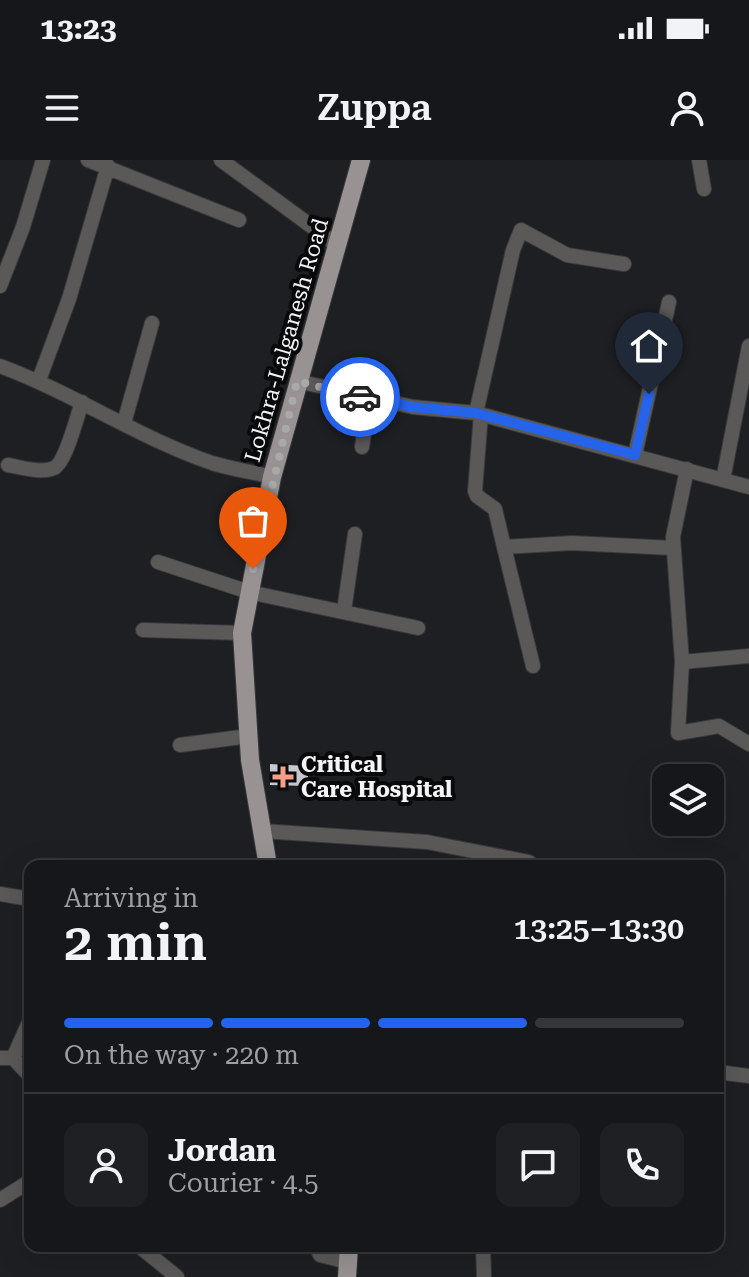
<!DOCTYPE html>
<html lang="en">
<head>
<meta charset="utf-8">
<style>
	body { margin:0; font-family:"Roboto Serif",serif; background:#1f2023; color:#f1f3f6; height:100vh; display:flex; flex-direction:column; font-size:30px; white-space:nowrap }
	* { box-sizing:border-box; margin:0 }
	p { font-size:26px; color:#9e9fa2 }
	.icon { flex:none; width:44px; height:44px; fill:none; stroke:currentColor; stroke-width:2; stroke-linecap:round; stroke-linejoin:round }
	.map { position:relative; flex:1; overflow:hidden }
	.details { position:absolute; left:24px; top:700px; width:700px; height:392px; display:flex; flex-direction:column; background:#16171a; border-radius:16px; box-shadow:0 8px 32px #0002,0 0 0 2px #353639 }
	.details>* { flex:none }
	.fabs { position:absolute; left:652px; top:604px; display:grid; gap:16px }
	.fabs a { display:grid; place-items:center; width:72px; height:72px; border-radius:16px; background:#16171a; box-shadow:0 8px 32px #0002,0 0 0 2px #353639; font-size:40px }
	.pin { position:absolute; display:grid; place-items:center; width:68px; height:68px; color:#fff; margin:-82px -34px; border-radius:50% 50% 50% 0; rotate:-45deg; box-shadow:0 0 8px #0007 }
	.pin .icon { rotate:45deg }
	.courier { position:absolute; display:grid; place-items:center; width:80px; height:80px; margin:-40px; border:6px solid #2563eb; border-radius:50%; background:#fff; color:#222; box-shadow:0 2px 10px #0007 }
	.head em { font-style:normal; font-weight:600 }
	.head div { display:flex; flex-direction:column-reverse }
	.head { display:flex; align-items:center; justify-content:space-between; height:136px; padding:0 40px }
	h1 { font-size:52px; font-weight:600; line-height:60px }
	.bar { display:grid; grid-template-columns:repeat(4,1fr); gap:12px 8px; align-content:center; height:96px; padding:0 40px }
	.bar i { height:10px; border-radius:6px; background:#353639 }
	.bar .on { background:#2563eb }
	.bar p { grid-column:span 4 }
	.line { display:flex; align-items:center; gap:20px; padding:0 40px; border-top:2px solid #353639 }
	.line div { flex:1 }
	.round { display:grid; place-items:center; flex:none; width:84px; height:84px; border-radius:16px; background:#1f2023 }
	.status { display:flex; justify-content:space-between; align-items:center; height:56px; padding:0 40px; background:#16171a; direction:ltr }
	.status svg { height:22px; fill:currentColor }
	header { display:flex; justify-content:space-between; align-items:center; height:104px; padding:0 40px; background:#16171a; font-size:36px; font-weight:600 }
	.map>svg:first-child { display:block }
	.building { fill:#c7c8cd }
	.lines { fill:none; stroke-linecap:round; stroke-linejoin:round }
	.minor-casing { stroke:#38393c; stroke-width:16 }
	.major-casing { stroke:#38393c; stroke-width:20 }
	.minor { stroke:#5b5958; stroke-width:14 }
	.major { stroke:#989392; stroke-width:18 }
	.done { stroke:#a9a9ac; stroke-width:8; stroke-dasharray:0 14.4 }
	.route { stroke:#2563eb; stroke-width:10 }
	.poi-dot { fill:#f39f85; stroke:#08090a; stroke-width:3 }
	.labels { text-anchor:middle; stroke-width:8; stroke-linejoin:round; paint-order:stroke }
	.street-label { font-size:22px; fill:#f4f4f7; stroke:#08090a }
	.poi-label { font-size:22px; font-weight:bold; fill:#f4f4f7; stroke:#08090a; text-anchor:start }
</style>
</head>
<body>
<div class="status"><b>13:23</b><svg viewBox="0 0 49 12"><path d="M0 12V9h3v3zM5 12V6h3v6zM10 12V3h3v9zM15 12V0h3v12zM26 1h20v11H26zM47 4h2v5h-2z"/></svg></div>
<header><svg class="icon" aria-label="menu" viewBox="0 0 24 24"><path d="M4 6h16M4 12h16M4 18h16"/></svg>Zuppa<svg class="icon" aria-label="person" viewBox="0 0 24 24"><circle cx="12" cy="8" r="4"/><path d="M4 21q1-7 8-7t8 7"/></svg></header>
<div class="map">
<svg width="749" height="1117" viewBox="0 0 749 1117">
	<rect width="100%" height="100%" fill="#1e1f22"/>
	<path class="building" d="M270 604 308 606V626L270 625Z"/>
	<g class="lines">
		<g class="minor-casing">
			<path id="minor" d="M88 0 239 60
				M221 0 337 85
				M699 0 704 29
				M0 126 23 67 43 0
				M0 206C73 233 139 278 212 303 232 309 252 312 272 317
				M39 220 69 139 108 6
				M297 221 413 247 476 253 749 327
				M476 253 513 90 521 70 567 95 624 104
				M481 254 475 331 477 336 495 349 504 387 572 383 673 388
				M124 263 152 163
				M362 287 369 238
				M635 295 669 142
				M8 305C20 307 41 314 54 308 66 302 77 256 82 242
				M687 309 673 377 682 502 749 496
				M723 320 749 186
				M504 387 533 506
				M158 402 249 432 418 468
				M344 451 355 374
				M143 470 242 473
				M682 502 678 573 719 566 749 584
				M180 585 249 576
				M262 671 427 682 529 702
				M0 734 30 739
				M0 898H13L30 860
				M13 898 30 916
				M718 912 749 916
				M0 1040 30 1021
				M139 1086 177 1117
				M316 1086 320 1095 348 1102
				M483 1086 484 1117"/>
		</g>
		<g class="major-casing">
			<path id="major" d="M268 706 250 600 242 473 272 317 361 0
				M347 1117 349 1086"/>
		</g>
		<use href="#minor" class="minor"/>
		<use href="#major" class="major"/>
	</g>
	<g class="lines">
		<path class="done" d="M253 409 297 221 360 237"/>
		<path class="route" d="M360 237 413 247 476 253 635 295 649 234"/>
	</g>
	<path class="poi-dot" d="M279 605h8v8h8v8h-8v8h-8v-8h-8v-8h8z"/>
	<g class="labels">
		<g class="street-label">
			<text transform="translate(286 180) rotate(-74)" y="8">Lokhra-Lalganesh Road</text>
		</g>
		<g class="poi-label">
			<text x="301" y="612">Critical<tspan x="301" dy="25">Care Hospital</tspan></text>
		</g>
	</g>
</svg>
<div class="fabs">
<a><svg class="icon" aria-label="layers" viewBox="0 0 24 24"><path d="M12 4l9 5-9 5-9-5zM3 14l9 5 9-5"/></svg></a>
</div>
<div class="pin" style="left:253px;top:409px;background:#ea580c"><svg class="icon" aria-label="bag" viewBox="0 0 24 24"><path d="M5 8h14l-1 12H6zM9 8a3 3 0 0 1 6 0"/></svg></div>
<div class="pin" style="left:649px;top:234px;background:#1f2937"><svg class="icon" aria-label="home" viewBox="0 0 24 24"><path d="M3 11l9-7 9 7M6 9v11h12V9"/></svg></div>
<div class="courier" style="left:360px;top:237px"><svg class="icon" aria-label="car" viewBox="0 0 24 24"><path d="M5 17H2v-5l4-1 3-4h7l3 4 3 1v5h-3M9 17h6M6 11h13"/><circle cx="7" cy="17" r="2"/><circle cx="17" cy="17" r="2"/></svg></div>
<section class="details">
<div class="head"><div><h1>2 min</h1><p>Arriving in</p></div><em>13:25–13:30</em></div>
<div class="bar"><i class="on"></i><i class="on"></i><i class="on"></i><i></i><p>On the way · 220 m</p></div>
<div class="line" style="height:144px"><a class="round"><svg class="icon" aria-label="person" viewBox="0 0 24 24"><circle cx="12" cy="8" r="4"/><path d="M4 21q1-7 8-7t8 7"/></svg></a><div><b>Jordan</b><p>Courier · 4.5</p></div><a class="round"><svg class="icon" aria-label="chat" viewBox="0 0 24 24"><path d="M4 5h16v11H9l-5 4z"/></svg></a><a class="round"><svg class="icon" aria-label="phone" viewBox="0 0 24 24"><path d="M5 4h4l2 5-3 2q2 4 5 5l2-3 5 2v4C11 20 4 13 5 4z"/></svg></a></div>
</section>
</div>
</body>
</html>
